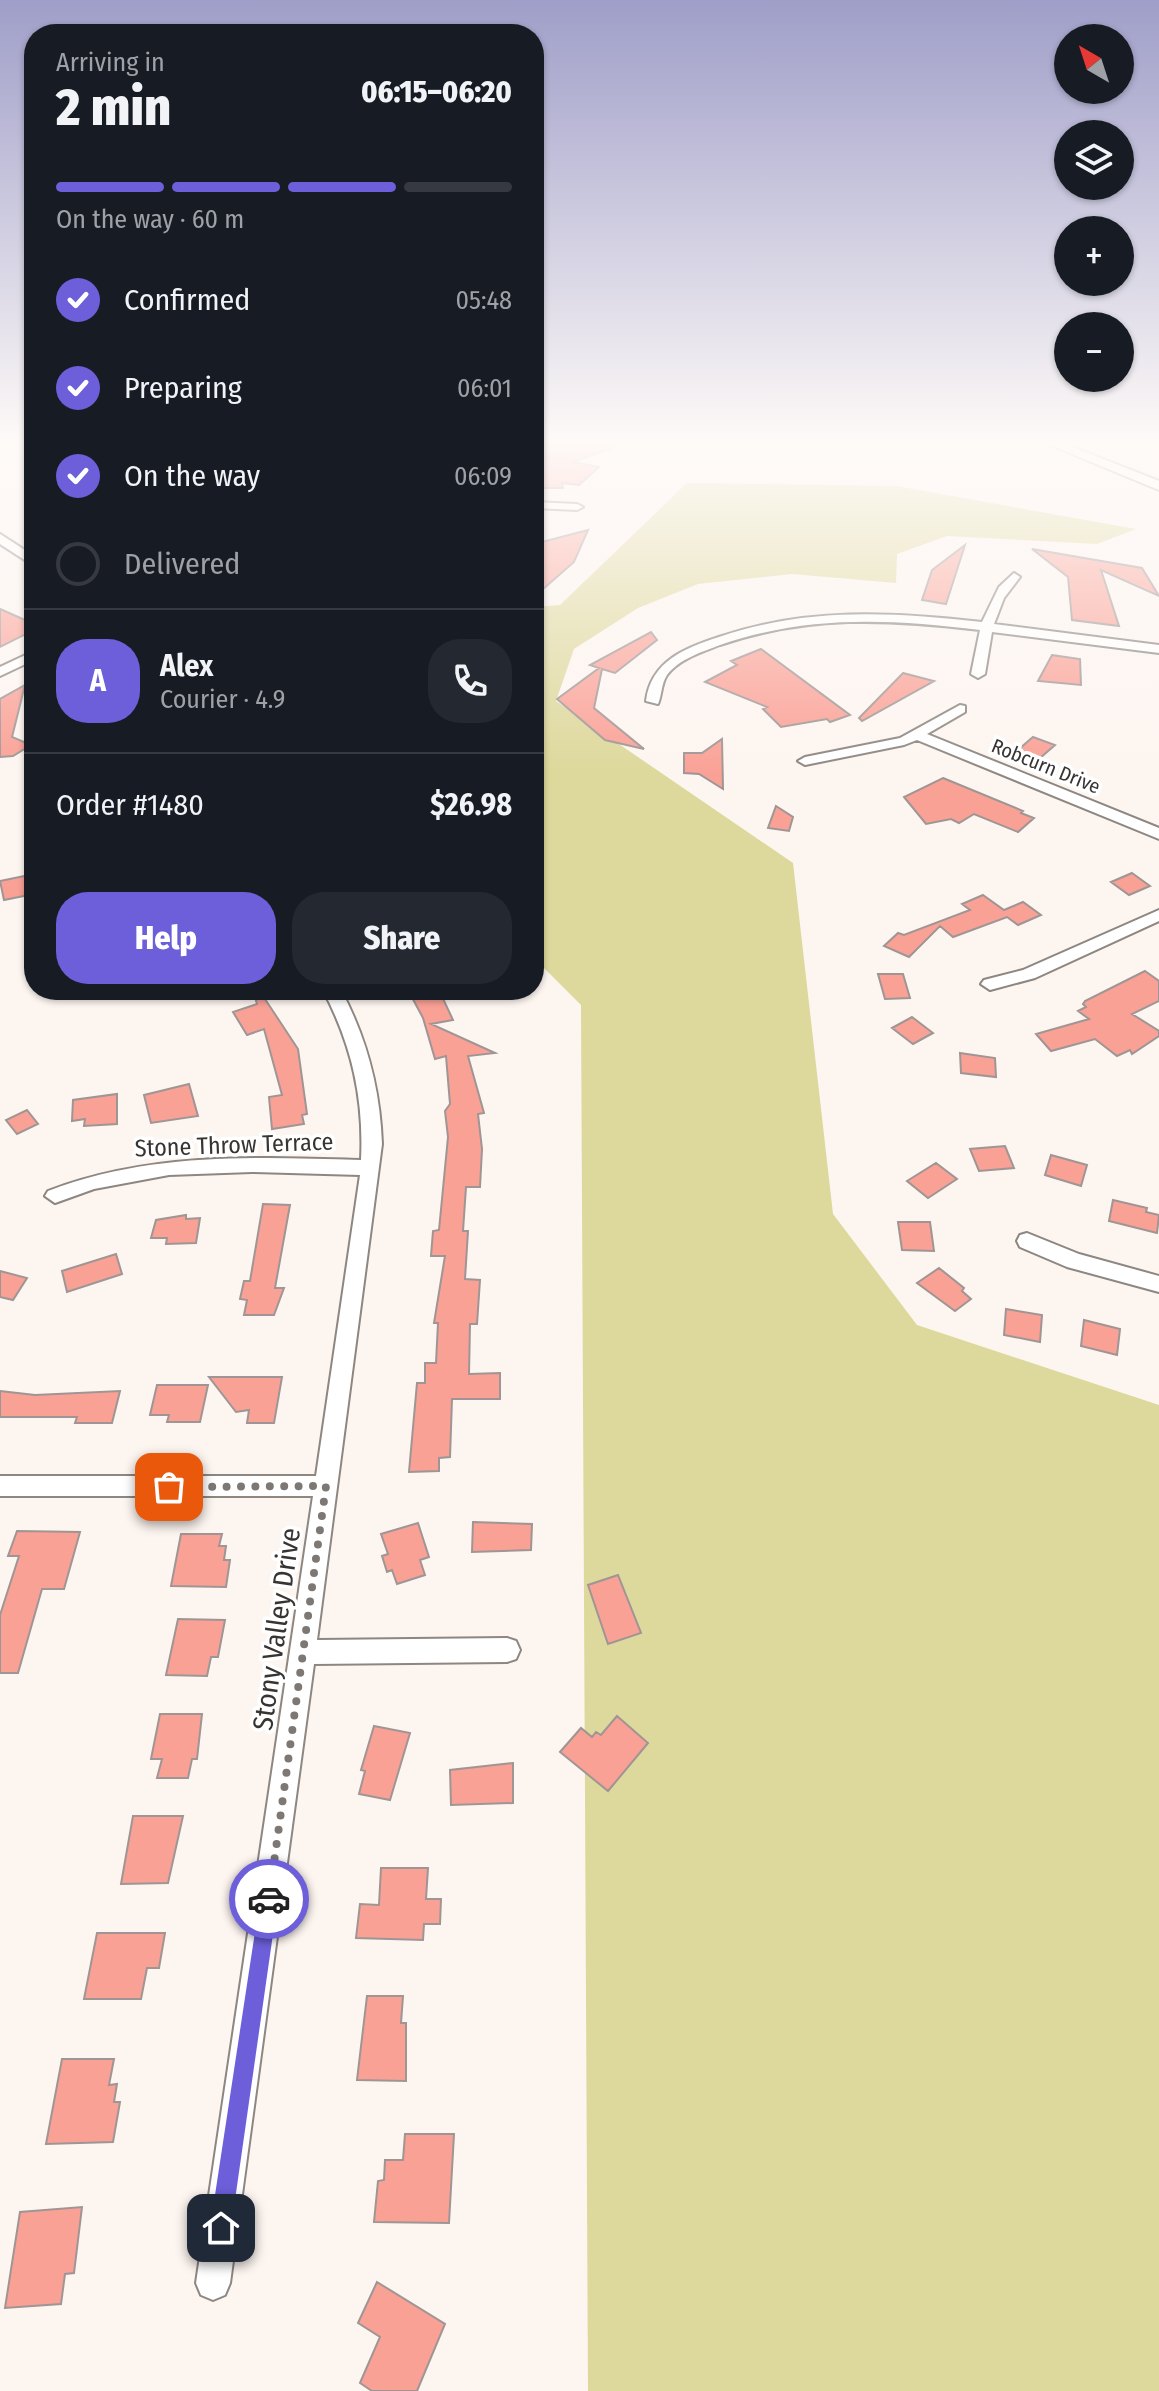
<!DOCTYPE html>
<html lang="en">
<head>
<meta charset="utf-8">
<style>
	body { margin:0; font-family:"Fira Sans Condensed",sans-serif; background:#242831; color:#f1f3f6; height:100vh; display:flex; flex-direction:column; font-size:30px; white-space:nowrap }
	* { box-sizing:border-box; margin:0 }
	p { font-size:26px; color:#9ea1a6 }
	.icon { flex:none; width:44px; height:44px; fill:none; stroke:currentColor; stroke-width:2; stroke-linecap:round; stroke-linejoin:round }
	.map { position:relative; flex:1; overflow:hidden }
	.drawer { position:absolute; left:24px; top:24px; width:520px; height:976px; display:flex; flex-direction:column; background:#171b24; border-radius:32px; box-shadow:0 2px 6px #0004 }
	.drawer>* { flex:none }
	.needle { width:52px; rotate:321deg }
	.buttons { position:absolute; left:1054px; top:24px; display:grid; gap:16px }
	.buttons a { display:grid; place-items:center; width:80px; height:80px; border-radius:50%; background:#171b24; box-shadow:0 2px 6px #0004; font-size:40px }
	.pin { position:absolute; display:grid; place-items:center; width:68px; height:68px; color:#fff; margin:-34px; border-radius:16px; box-shadow:0 4px 12px #0006 }
	.courier { position:absolute; display:grid; place-items:center; width:80px; height:80px; margin:-40px; border:6px solid #6c5fd9; border-radius:50%; background:#fff; color:#222; box-shadow:0 2px 10px #0007 }
	.summary em { font-style:normal; font-weight:800 }
	.summary div { display:flex; flex-direction:column-reverse }
	.summary { display:flex; align-items:center; justify-content:space-between; height:136px; padding:0 32px }
	h1 { font-size:52px; font-weight:800; line-height:60px }
	.bar { display:grid; grid-template-columns:repeat(4,1fr); gap:12px 8px; align-content:center; height:96px; padding:0 32px }
	.bar i { height:10px; border-radius:6px; background:#363941 }
	.bar .current { background:#6c5fd9 }
	.bar p { grid-column:span 4 }
	.line { display:flex; align-items:center; gap:20px; padding:0 32px; border-top:2px solid #363941 }
	.line div { flex:1 }
	.round { display:grid; place-items:center; flex:none; width:84px; height:84px; border-radius:32px; background:#242831 }
	ol { padding:0 32px; list-style:none }
	li { display:flex; align-items:center; gap:24px; height:88px }
	li p { margin-inline-start:auto }
	li .icon { padding:8px; border-radius:50%; background:#6c5fd9; color:#fff; stroke-width:4 }
	li:last-child { color:#9ea1a6 }
	li i { width:44px; height:44px; border:4px solid #363941; border-radius:50% }
	.primary-button { display:flex; gap:16px; margin-top:auto; padding:16px 32px }
	.primary-button a { flex:1; height:92px; border-radius:32px; background:#6c5fd9; color:#fff; font-size:32px; font-weight:800; line-height:92px; text-align:center }
	.primary-button a+a { background:#242831; color:#f1f3f6 }
	.map>svg:first-child { display:block }
	.green { fill:#ddd89b }
	.building { fill:#faa196; stroke:#9f9594; stroke-width:2 }
	.lines { fill:none; stroke-linecap:round; stroke-linejoin:round }
	.minor-casing { stroke:#8d8681; stroke-width:4 }
	.tertiary-casing { stroke:#8d8681; stroke-width:4 }
	.minor { fill:#fff; fill-rule:evenodd }
	.tertiary { fill:#fff; fill-rule:evenodd }
	.route { fill:#6c5fd9 }
	.done { stroke:#7d7874; stroke-width:8; stroke-dasharray:0 14.4 }
	.labels { text-anchor:middle; stroke-width:7; stroke-linejoin:round; paint-order:stroke }
	.far-street-label { font-size:20px; fill:#383432; stroke:#fff }
	.street-label { font-size:24px; fill:#383432; stroke:#fff }
	.near-street-label { font-size:28px; fill:#383432; stroke:#fff }
</style>
</head>
<body>
<div class="map">
<svg width="1159" height="2391" viewBox="0 0 1159 2391">
	<rect width="100%" height="100%" fill="#fdf5f0"/>
	<path class="green" d="M687 483 896 486 1136 529 1097 544 947 536 897 554 896 583 792 574 698 584 638 608 574 649 556 701 793 863 833 1214 917 1325 1159 1405V2391H588L581 1005 534 958V607L560 605Z"/>
	<path class="building" d="M554 440H627L628 442 573 462 599 467 579 485 562 483 563 488H543L542 464 536 455 549 457 534 443Z
		M588 530 574 562 534 597V544Z
		M965 545 946 604 922 600 932 570Z
		M1032 549 1142 568 1159 596 1101 570 1119 626 1072 620 1068 577Z
		M0 609 34 624V630L0 647Z
		M651 632 657 640 615 673 602 669 594 708 644 749 605 740 557 699 599 668 590 665Z
		M761 649 850 715 830 722 827 719 781 727 763 709 767 707 705 682 737 665 731 661Z
		M1052 655 1080 659 1081 685 1038 681Z
		M903 673 934 681 862 721 859 718Z
		M25 685 12 737 31 745 13 756 0 757V699Z
		M1033 737 1055 745 1040 758 1018 750Z
		M722 739 723 789 699 774 684 773V753H702Z
		M943 778 1023 811 1021 813 1034 818 1018 832 974 814 959 823 951 819 926 824 904 797Z
		M776 806 793 817 789 831 768 828Z
		M1132 873 1150 886 1129 895 1111 882Z
		M34 874V894L4 900 0 881Z
		M983 895 1004 910 1023 902 1041 915 1018 925 1007 917 953 937 940 926 909 957 884 946 898 933 904 935 970 910 962 904Z
		M1145 971 1159 981V1001L1132 1014 1159 1031V1036L1132 1054 1130 1050 1117 1056 1095 1039 1051 1051 1036 1034 1089 1019 1078 1011 1086 1007 1083 1004 1085 1001Z
		M878 974H903L910 998 885 999Z
		M253 990H259L298 1049 307 1114 302 1115 304 1124 272 1129 269 1097 282 1095 264 1029 247 1035 233 1012 257 1004Z
		M408 990H439L453 1020 431 1024 495 1053 468 1056 484 1113 478 1114 482 1149 480 1187H466L463 1231H468L465 1279 480 1280 477 1324H470L469 1374 500 1373V1399H452L450 1457 439 1458V1471L409 1472 417 1383H425V1363H436L438 1323H434L445 1256H431L433 1231 439 1230 448 1137 445 1111 450 1104 446 1056 435 1059 423 1018Z
		M912 1017 933 1033 913 1044 892 1028Z
		M960 1053 995 1058 996 1077 961 1073Z
		M189 1084 198 1116 151 1123 144 1095Z
		M117 1094V1124L84 1126 85 1119 72 1121 73 1100Z
		M27 1110 38 1124 17 1134 6 1120Z
		M1005 1146 1014 1168 979 1171 970 1149Z
		M1051 1155 1087 1165 1081 1186 1045 1175Z
		M936 1163 957 1179 928 1198 907 1181Z
		M1113 1200 1147 1208 1146 1212 1159 1215 1157 1233 1109 1221Z
		M263 1204 290 1205 275 1288H284L274 1315H244L247 1300 240 1299 244 1281H250Z
		M186 1215V1219L200 1218 196 1243 166 1244 167 1238H151L156 1220Z
		M898 1222H930L934 1251 902 1250Z
		M116 1254 122 1274 67 1292 62 1271Z
		M939 1268 964 1288 962 1291 971 1299 955 1311 917 1283Z
		M0 1271 27 1278 13 1300 0 1297Z
		M1006 1309 1042 1315 1040 1342 1004 1335Z
		M1084 1320 1120 1329 1117 1355 1081 1346Z
		M209 1377H282L274 1423H247L249 1410 236 1412Z
		M157 1385H208L200 1422H167L169 1415H150Z
		M0 1391 35 1395 120 1391 112 1423H75L77 1417H0Z
		M473 1522 532 1524 531 1550 472 1552Z
		M418 1523 429 1557 420 1560 425 1575 397 1584 392 1570 387 1572 382 1556 388 1554 381 1534Z
		M17 1531 80 1532 64 1589H42L18 1673H0V1615L19 1556H8Z
		M181 1534H222L219 1546H226L224 1560H230L226 1587 171 1586Z
		M618 1575 641 1633 608 1644 588 1585Z
		M178 1619 225 1620 218 1657H211L207 1676 166 1675Z
		M160 1714H202L197 1759H192L188 1778H157L162 1759H151Z
		M617 1716 648 1743 608 1791 560 1752 581 1728 592 1737 596 1732 601 1735Z
		M374 1726 410 1733 390 1800 359 1794 365 1771 361 1770Z
		M513 1763V1803L451 1805 450 1770Z
		M133 1816H183L168 1883 121 1884Z
		M381 1868H428L426 1899H441L440 1924H424L423 1940 356 1938 360 1904 379 1905Z
		M97 1933H165L159 1968H147L141 1999H84Z
		M367 1996H403L401 2023H406V2081L357 2080Z
		M62 2059H114L109 2085 117 2084 114 2102H120L113 2142 46 2144Z
		M405 2134H454L449 2223 374 2222 378 2181 384 2180 385 2160H403Z
		M82 2207 74 2273 65 2274 61 2304 5 2308 20 2212Z
		M377 2282 445 2324 417 2391H372L360 2383 380 2337 358 2323Z"/>
	<g class="lines">
		<g class="minor-casing">
			<path id="minor" d="M534 502 577 504 583 507 577 510 534 508Z
				M0 534 34 556V566L0 544Z
				M1014 573 1020 577 1004 598 994 624 1159 645V653L992 632 985 674 978 678 971 674 980 630C888 619 808 615 720 645 702 652 679 659 667 675 661 684 662 695 658 704L646 701C651 661 685 648 719 637 806 607 892 612 982 622L999 587Z
				M34 651V660L0 676V667Z
				M960 705 965 706V712L927 734 1159 828V839L917 740 904 745 805 765 798 761 805 757 900 738Z
				M1159 910V921L1035 978 990 990 981 984 984 980 1023 970Z
				M323 990H341C367 1039 380 1088 382 1144L317 1640 507 1638 516 1641 520 1650 516 1659 507 1662 314 1664 230 2283 225 2295 213 2300 201 2295 196 2283 313 1496H0V1476H316L360 1175 252 1172 169 1175 94 1189 55 1203 45 1196 48 1191C150 1152 254 1157 361 1160 364 1099 352 1045 323 990Z
				M1027 1233 1079 1254 1159 1276V1292L1067 1267 1020 1247 1017 1241 1020 1235Z"/>
		</g>
		<g class="tertiary-casing">
			<path id="tertiary" d="M1038 440H1055L1159 481V490Z"/>
		</g>
		<use href="#minor" class="minor"/>
		<use href="#tertiary" class="tertiary"/>
	</g>
	<linearGradient id="sky" x2="0" y2="1"><stop stop-color="#9f9ec8"/><stop offset="0.57" stop-color="#fefaf8"/><stop offset="1" stop-color="#fefaf8" stop-opacity="0"/></linearGradient>
	<rect width="1159" height="775" fill="url(#sky)"/>
	<path class="route" d="M269 1890 278 1899 231 2228 228 2236 221 2239 213 2236 210 2228 260 1899Z"/>
	<g class="lines">
		<path class="done" d="M169 1487 326 1486 269 1899"/>
	</g>
	<g class="labels">
		<g class="far-street-label">
			<text transform="translate(1046 766) rotate(22)" y="7">Robcurn Drive</text>
		</g>
		<g class="street-label">
			<text transform="translate(234 1145) rotate(-2)" y="8">Stone Throw Terrace</text>
		</g>
		<g class="near-street-label">
			<text transform="translate(276 1629) rotate(-82)" y="10">Stony Valley Drive</text>
		</g>
	</g>
</svg>
<div class="buttons">
<a><svg class="needle" viewBox="-14 -14 28 28"><path d="M0-13l5 13h-10z" fill="#e53935"/><path d="M0 13l5-13h-10z" fill="#9ea1a6"/></svg></a>
<a><svg class="icon" aria-label="layers" viewBox="0 0 24 24"><path d="M12 4l9 5-9 5-9-5zM3 14l9 5 9-5"/></svg></a>
<a>+</a>
<a>−</a>
</div>
<div class="pin" style="left:169px;top:1487px;background:#ea580c"><svg class="icon" aria-label="bag" viewBox="0 0 24 24"><path d="M5 8h14l-1 12H6zM9 8a3 3 0 0 1 6 0"/></svg></div>
<div class="pin" style="left:221px;top:2228px;background:#1f2937"><svg class="icon" aria-label="home" viewBox="0 0 24 24"><path d="M3 11l9-7 9 7M6 9v11h12V9"/></svg></div>
<div class="courier" style="left:269px;top:1899px"><svg class="icon" aria-label="car" viewBox="0 0 24 24"><path d="M5 17H2v-5l4-1 3-4h7l3 4 3 1v5h-3M9 17h6M6 11h13"/><circle cx="7" cy="17" r="2"/><circle cx="17" cy="17" r="2"/></svg></div>
<section class="drawer">
<div class="summary"><div><h1>2 min</h1><p>Arriving in</p></div><em>06:15–06:20</em></div>
<div class="bar"><i class="current"></i><i class="current"></i><i class="current"></i><i></i><p>On the way · 60 m</p></div>
<ol>
<li><svg class="icon" aria-label="check" viewBox="0 0 24 24"><path d="M5 12l5 5 9-10"/></svg>Confirmed<p>05:48</p></li>
<li><svg class="icon" aria-label="check" viewBox="0 0 24 24"><path d="M5 12l5 5 9-10"/></svg>Preparing<p>06:01</p></li>
<li><svg class="icon" aria-label="check" viewBox="0 0 24 24"><path d="M5 12l5 5 9-10"/></svg>On the way<p>06:09</p></li>
<li><i></i>Delivered</li>
</ol>
<div class="line" style="height:144px"><b class="round" style="background:#6c5fd9;color:#fff">A</b><div><b>Alex</b><p>Courier · 4.9</p></div><a class="round"><svg class="icon" aria-label="phone" viewBox="0 0 24 24"><path d="M5 4h4l2 5-3 2q2 4 5 5l2-3 5 2v4C11 20 4 13 5 4z"/></svg></a></div>
<div class="line" style="height:104px"><div>Order #1480</div><b>$26.98</b></div>
<div class="primary-button"><a>Help</a><a>Share</a></div>
</section>
</div>
</body>
</html>
